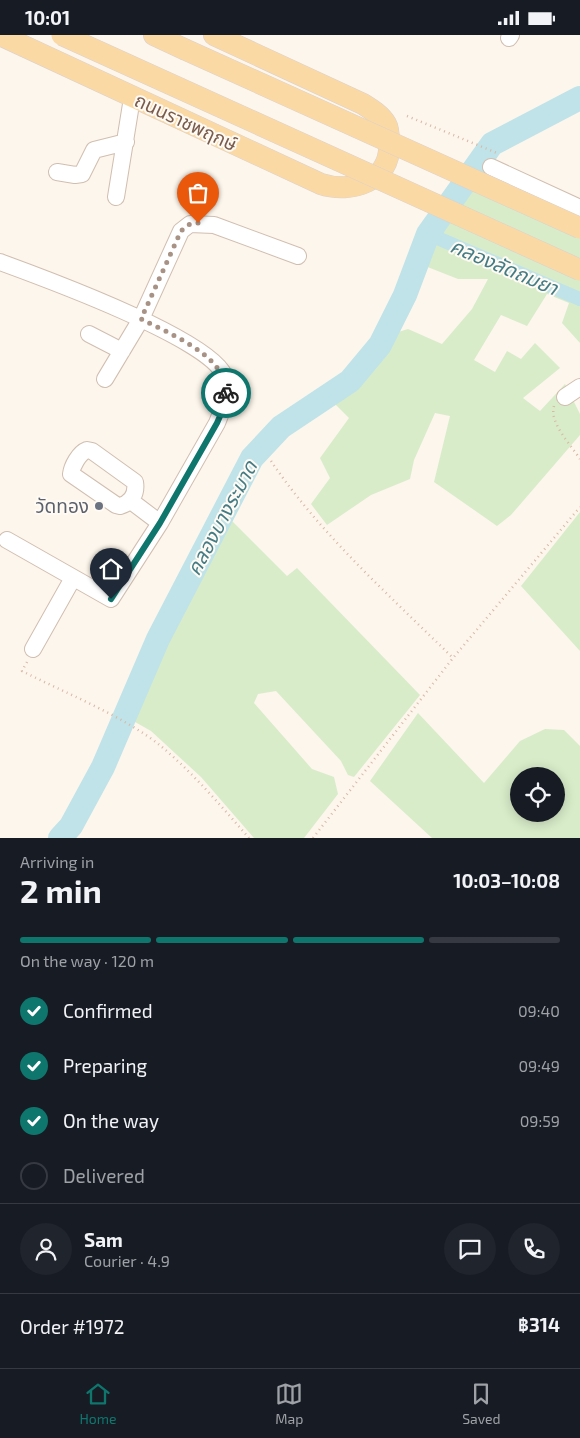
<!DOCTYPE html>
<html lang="en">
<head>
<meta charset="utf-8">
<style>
	body { margin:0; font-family:"Exo 2","Noto Sans Thai",sans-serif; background:#20242c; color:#f1f3f6; height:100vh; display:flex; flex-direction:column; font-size:19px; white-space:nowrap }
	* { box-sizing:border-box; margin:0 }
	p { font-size:16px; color:#9ea1a6 }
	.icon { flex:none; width:28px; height:28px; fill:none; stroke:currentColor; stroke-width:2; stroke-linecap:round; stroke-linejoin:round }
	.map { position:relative; height:803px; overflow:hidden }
	.drawer { display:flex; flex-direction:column; background:#171b24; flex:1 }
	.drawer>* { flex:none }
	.tools { position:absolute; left:510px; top:732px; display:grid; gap:10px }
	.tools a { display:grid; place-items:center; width:55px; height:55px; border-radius:50%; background:#171b24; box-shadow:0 2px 12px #0003; font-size:25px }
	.pin { position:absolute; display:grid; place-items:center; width:42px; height:42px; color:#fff; margin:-51px -21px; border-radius:50% 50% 50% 0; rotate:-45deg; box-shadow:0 0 5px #0007 }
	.pin .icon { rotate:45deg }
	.courier { position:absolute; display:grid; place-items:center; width:50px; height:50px; margin:-25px; border:4px solid #0f766e; border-radius:50%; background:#fff; color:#222; box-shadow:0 1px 6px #0007 }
	.overview em { font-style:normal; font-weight:700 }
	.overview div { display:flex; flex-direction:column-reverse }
	.overview { display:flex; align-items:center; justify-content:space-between; height:85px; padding:0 20px }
	h1 { font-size:32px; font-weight:700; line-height:38px }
	.bar { display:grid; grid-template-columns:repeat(4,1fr); gap:8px 5px; align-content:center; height:60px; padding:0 20px }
	.bar i { height:6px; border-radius:4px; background:#363941 }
	.bar .active { background:#0f766e }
	.bar p { grid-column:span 4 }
	.line { display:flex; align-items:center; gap:12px; padding:0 20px; border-top:1px solid #363941 }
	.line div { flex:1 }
	.round { display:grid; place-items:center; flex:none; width:52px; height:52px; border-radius:26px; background:#20242c }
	ol { padding:0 20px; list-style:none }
	li { display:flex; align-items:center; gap:15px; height:55px }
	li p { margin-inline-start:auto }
	li .icon { padding:5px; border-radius:50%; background:#0f766e; color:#fff; stroke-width:4 }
	li:last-child { color:#9ea1a6 }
	li i { width:28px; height:28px; border:2px solid #363941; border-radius:50% }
	.status { display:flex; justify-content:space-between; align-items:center; height:35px; padding:0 25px; background:#171b24; direction:ltr }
	.status svg { height:14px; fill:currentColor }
	.tab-bar { display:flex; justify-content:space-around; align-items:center; height:70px; border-top:1px solid #363941; background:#171b24; font-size:14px; color:#9ea1a6 }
	.tab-bar a { display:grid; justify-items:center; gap:2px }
	.tab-bar .active { color:#0f766e }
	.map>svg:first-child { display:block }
	.green { fill:#d8ecc9; fill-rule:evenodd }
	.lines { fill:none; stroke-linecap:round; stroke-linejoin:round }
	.canal { stroke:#bfe3e8; stroke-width:14 }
	.river { stroke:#bfe3e8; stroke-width:24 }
	.minor-casing { stroke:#d1beb0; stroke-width:18 }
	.major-casing { stroke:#dad1cd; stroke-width:22 }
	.path { stroke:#d9b8a5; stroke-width:2.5; stroke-dasharray:1 4; stroke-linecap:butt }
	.minor { stroke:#fff; stroke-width:16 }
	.major { stroke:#fbd9a5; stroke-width:21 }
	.major-bridge-casing { stroke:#dad1cd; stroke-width:22; stroke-linecap:butt }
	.major-bridge { stroke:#fbd9a5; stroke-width:21 }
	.done { stroke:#a89285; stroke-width:5; stroke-dasharray:0 9 }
	.route { stroke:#0f766e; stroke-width:6 }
	.worship-dot { fill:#6b7280; stroke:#fffaf3; stroke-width:2 }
	.labels { text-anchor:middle; stroke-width:4; stroke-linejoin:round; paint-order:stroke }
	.street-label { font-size:19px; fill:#7a5c4d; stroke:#fffaf3 }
	.worship-label { font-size:19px; fill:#5b616d; stroke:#fffaf3; text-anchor:end }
	.water-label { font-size:20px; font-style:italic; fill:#437c86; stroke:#fffaf3 }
</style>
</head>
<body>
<div class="status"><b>10:01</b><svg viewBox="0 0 49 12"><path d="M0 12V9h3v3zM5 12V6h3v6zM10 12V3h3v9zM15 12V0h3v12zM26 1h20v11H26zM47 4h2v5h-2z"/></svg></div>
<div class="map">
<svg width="580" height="803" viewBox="0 0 580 803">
	<rect width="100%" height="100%" fill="#fdf6ec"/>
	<path class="green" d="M480 131 580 179V308L562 288 569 268 547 259 527 291 501 280 474 325 495 337 507 316 521 324 535 308 560 333 523 363 540 376 565 349 580 379V400L511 480 497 491 434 447 450 381 435 378 414 425 410 444 371 460 327 490 311 469 330 443 320 423 349 383 335 369 381 316 392 299 408 294 442 309 472 274 488 244H458L425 231 431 209Z
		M580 477V616L521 551Z
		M231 485 287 541 297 533 420 660 354 742 348 740 341 726 276 656 258 659 254 668 312 734 334 742 338 759 304 803H254L201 742 151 696 121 679 209 495 221 501Z
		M418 678 484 748 520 706 545 694 564 695 580 711V803H432L370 746ZM519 741H556V779H519Z"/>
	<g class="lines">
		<path class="canal" d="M428 199 580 264"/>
		<path class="river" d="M60 803 71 791 103 732 158 604 252 423 281 392 350 346 380 310 405 260 428 199 492 109 580 63"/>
		<g class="minor-casing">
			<path id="minor" d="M509 3 511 0
				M491 132 580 173
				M57 137 75 140 82 139 94 115 126 107
				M116 162 132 63
				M0 227C41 242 209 303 224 340 230 357 223 373 217 388L160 488 111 564 7 505
				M89 299 122 316
				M105 344 141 284 181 196 190 189 214 190 298 221
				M565 362 580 352
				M87 415 92 416 135 447C137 459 131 468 120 471L116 470 71 439C72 431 79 418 87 415Z
				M131 466 160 488
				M33 614 73 543"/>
		</g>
		<g class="major-casing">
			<path id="major" d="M0 0 321 149C351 159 392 146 389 108 389 102 389 94 386 89 381 80 371 74 363 69L214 0
				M154 0 184 14"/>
		</g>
		<path class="path" d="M407 81 497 118
			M554 371C549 388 571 410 580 424
			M271 426C321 500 390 561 453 623
			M27 627 22 636C65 658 126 682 162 712 194 739 222 772 249 803
			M313 803 453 623 580 472"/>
		<use href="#minor" class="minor"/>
		<use href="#major" class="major"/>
		<g class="major-bridge-casing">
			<path id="major-bridge" d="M62 0 580 235
				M184 14 580 193"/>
		</g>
		<use href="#major-bridge" class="major-bridge"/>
	</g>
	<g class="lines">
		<path class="done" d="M198 188 190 189 181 196 141 284C170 299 227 321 226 358"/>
		<path class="route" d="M111 564 160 488 217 388 224 372 226 358"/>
	</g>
	<circle class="worship-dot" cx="99" cy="471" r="5"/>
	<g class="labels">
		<g class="street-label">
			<text transform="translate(186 87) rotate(25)" y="7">ถนนราชพฤกษ์</text>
		</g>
		<g class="worship-label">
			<text x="89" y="478">วัดทอง</text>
		</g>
		<g class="water-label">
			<text transform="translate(504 232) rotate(23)" y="7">คลองลัดถมยา</text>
			<text transform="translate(222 483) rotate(-62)" y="7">คลองบางระมาด</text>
		</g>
	</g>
</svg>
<div class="tools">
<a><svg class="icon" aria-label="locate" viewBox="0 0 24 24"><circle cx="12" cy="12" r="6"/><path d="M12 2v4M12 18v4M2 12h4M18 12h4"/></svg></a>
</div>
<div class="pin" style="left:198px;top:188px;background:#ea580c"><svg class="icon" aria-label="bag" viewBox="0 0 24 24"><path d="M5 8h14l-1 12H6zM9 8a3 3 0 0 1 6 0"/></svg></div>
<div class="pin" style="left:111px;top:564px;background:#1f2937"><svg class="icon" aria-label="home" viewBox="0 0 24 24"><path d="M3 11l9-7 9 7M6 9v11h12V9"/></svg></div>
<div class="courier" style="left:226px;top:358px"><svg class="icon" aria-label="bike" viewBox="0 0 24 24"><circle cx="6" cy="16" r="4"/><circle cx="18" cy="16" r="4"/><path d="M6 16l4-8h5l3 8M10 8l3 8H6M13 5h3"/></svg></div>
</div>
<section class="drawer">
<div class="overview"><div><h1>2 min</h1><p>Arriving in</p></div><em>10:03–10:08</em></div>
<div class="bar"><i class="active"></i><i class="active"></i><i class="active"></i><i></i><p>On the way · 120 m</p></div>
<ol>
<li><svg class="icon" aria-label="check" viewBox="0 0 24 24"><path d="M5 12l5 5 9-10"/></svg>Confirmed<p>09:40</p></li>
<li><svg class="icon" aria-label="check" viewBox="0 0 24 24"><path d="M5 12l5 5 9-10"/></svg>Preparing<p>09:49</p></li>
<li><svg class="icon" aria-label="check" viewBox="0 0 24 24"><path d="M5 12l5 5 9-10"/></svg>On the way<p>09:59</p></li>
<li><i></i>Delivered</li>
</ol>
<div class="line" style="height:90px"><a class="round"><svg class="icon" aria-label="person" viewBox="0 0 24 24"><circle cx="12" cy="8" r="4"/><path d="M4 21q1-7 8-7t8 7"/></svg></a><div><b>Sam</b><p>Courier · 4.9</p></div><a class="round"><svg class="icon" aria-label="chat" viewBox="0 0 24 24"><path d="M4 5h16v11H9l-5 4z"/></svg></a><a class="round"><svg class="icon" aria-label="phone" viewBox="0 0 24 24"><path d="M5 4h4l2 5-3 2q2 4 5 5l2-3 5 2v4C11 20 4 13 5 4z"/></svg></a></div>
<div class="line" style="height:65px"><div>Order #1972</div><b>฿314</b></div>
</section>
<nav class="tab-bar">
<a class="active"><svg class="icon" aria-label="home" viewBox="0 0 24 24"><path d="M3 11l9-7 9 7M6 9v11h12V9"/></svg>Home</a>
<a><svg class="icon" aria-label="map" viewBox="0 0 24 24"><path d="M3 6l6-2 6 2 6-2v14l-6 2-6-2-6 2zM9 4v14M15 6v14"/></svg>Map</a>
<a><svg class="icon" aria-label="saved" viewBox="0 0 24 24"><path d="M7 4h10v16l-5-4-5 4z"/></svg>Saved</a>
</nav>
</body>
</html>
